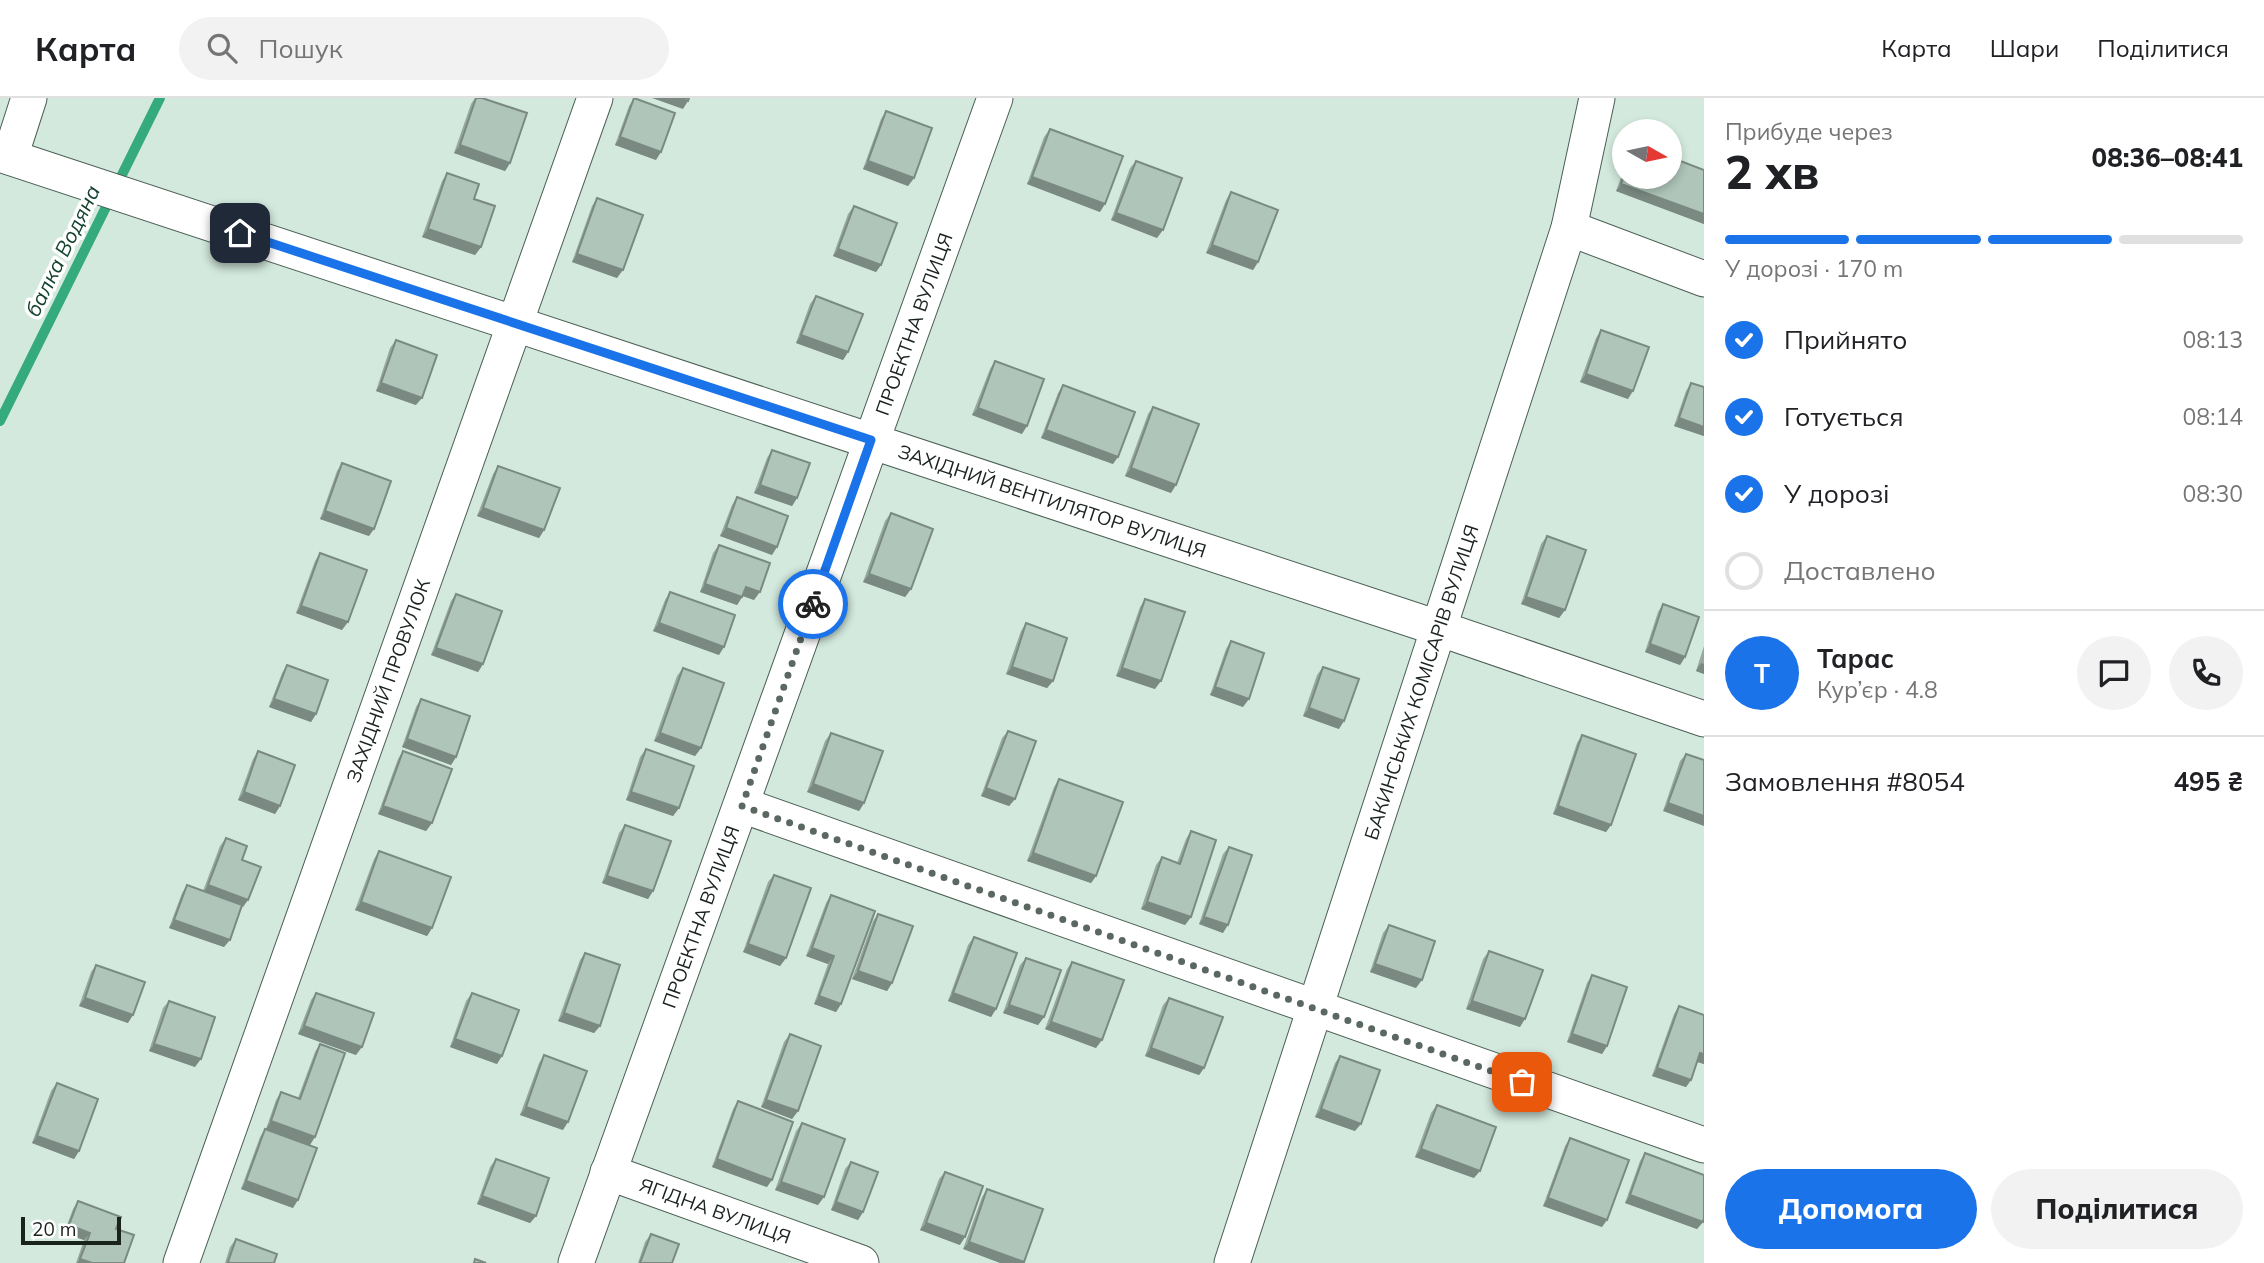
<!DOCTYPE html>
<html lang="uk">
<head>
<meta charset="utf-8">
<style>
	body { margin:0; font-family:Mulish,sans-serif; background:#f2f2f2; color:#202124; height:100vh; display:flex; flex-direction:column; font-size:26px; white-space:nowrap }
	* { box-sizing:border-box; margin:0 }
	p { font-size:23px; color:#757577 }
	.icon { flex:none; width:38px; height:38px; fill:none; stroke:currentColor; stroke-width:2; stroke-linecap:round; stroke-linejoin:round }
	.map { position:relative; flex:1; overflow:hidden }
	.panel { display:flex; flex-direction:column; background:#fff; width:560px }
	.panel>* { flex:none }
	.needle { width:46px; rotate:99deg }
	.tools { position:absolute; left:1612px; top:21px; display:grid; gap:14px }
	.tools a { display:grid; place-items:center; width:70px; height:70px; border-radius:50%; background:#fff; box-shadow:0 4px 10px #0003; font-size:35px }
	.scale { position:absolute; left:21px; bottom:18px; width:100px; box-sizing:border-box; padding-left:7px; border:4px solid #1a221e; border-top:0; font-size:19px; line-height:24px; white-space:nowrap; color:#1a221e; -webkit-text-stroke:5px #fff; paint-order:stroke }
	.pin { position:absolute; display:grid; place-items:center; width:60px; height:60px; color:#fff; margin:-30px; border-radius:14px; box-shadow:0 4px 10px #0006 }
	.courier { position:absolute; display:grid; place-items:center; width:70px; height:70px; margin:-35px; border:5px solid #1a73e8; border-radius:50%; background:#fff; color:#222; box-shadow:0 2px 9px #0007 }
	.headline em { font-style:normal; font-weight:800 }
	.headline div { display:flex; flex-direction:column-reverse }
	.headline { display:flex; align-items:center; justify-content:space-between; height:119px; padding:0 21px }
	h1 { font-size:46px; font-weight:800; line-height:52px }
	.bar { display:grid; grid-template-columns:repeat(4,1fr); gap:10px 7px; align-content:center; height:84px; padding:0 21px }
	.bar i { height:9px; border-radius:5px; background:#e0e0e0 }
	.bar .selected { background:#1a73e8 }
	.bar p { grid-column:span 4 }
	.line { display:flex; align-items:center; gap:18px; padding:0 21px; border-top:2px solid #e0e0e0 }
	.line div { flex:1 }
	.round { display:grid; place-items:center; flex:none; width:74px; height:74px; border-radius:37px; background:#f2f2f2 }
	ol { padding:0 21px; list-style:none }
	li { display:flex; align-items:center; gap:21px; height:77px }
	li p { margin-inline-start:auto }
	li .icon { padding:7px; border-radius:50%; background:#1a73e8; color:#fff; stroke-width:4 }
	li:last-child { color:#757577 }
	li i { width:38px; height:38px; border:4px solid #e0e0e0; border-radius:50% }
	.action { display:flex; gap:14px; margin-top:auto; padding:14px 21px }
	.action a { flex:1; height:80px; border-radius:42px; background:#1a73e8; color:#fff; font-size:28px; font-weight:800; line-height:80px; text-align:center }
	.action a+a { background:#f2f2f2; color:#202124 }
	header { display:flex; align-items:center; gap:42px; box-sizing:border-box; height:98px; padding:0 35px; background:#fff; border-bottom:2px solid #e0e0e0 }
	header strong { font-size:33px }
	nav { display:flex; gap:38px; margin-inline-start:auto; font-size:24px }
	.search { width:490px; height:63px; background:#f2f2f2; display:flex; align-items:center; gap:18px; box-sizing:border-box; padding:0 24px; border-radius:38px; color:#757577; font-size:26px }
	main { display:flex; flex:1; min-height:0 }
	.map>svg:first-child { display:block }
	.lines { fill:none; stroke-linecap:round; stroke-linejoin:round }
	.stream { stroke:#35ab7d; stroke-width:10 }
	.minor-casing { stroke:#4b5f55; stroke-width:37 }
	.minor { stroke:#fff; stroke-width:35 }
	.wall { fill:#96a9a0 }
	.shaded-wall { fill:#7a8a82 }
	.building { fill:#afc5ba; stroke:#7a8a82; stroke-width:2 }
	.done { stroke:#5b6861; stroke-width:7; stroke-dasharray:0 12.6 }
	.route { stroke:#1a73e8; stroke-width:9 }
	.labels { text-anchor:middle; stroke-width:7; stroke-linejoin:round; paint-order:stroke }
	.street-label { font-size:19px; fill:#1a221e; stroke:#fff }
	.water-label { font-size:21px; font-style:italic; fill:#144430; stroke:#fff }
</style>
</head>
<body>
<header>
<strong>Карта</strong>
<div class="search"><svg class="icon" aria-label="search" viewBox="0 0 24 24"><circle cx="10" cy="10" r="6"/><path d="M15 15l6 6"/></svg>Пошук</div>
<nav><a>Карта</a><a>Шари</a><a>Поділитися</a></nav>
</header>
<main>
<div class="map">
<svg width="1704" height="1165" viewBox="0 0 1704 1165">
	<rect width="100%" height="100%" fill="#d3e9dd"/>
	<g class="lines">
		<path class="stream" d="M0 323 160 0"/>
		<g class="minor-casing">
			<g id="minor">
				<path id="s1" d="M0 56 1438 530 1704 621"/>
				<path d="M10 59 29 0"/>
				<path d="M1569 130 1704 181"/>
				<path d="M742 707 1704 1047"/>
				<path id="s2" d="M608 1074 861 1165"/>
				<path id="s3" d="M181 1165 595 0"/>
				<path id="s4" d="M576 1165 995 0"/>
				<path id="s5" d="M1232 1165 1569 130 1597 0"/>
			</g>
		</g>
		<use href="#minor" class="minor"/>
	</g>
	<path class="wall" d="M475 0H482L510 65 505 73 454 55 471 6Z
		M634 0 656 62 615 47 629 8Z
		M886 13 914 80 908 88 863 71 881 21Z
		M1050 31 1100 114 1027 86 1044 39Z
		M1136 63 1157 140 1111 122 1130 70Z
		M1624 71V79L1704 72V126L1616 93Z
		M447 75 474 101 481 149 475 157 422 139 442 83Z
		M1231 94 1258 164 1253 172 1206 155 1226 102Z
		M597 100 617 180 572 164 592 108Z
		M854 108 881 167 876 174 833 158 848 116Z
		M816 198 848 254 843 262 796 245 810 206Z
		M1601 232 1628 301 1580 284 1596 240Z
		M396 242 416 307 376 293 390 250Z
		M995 263 1022 336 972 317 990 271Z
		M1691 285 1704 289V338L1674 328 1686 293Z
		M1063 287 1113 366 1041 340 1058 295Z
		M1153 309 1171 395 1125 378 1148 316Z
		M772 352 797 400 792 408 754 395 767 360Z
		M342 365 369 438 320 421 337 373Z
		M498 368 544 432 539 440 477 418 493 376Z
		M737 399 772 457 720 438 732 407Z
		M891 415 911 491 905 499 863 484 885 423Z
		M1547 438 1565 512 1559 520 1521 506 1541 446Z
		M719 447 754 502 743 498 737 507 700 494 713 455Z
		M320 455 342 532 296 515 315 463Z
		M670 494 719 557 653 533 665 502Z
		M456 496 483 566 478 574 431 557 451 503Z
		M1145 501 1155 591 1116 578 1140 509Z
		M1663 506 1685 559 1680 567 1645 554 1658 514Z
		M1026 525 1053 583 1047 590 1006 576 1021 533Z
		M1231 543 1243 609 1210 597 1226 551Z
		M1704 548V576L1696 573Z
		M287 567 316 616 311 624 269 609 282 575Z
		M1323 569 1339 631 1303 618 1317 577Z
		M683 570 701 650 695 658 654 643 677 578Z
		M421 601 456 659 451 667 402 649 416 609Z
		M1008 633 1015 701 1009 708 981 698 1002 640Z
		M831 635 864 705 859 713 807 694 825 643Z
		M1582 637 1611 727 1606 734 1553 716 1577 645Z
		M646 651 679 710 673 718 626 702 640 659Z
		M258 653 280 708 275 716 238 702 253 661Z
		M403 653 432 725 426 733 378 716 398 661Z
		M1686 656 1704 662 1663 713 1680 663Z
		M1059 681 1096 778 1091 785 1027 763 1054 689Z
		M625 727 653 793 648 801 602 785 619 735Z
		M1191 733V819L1185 827 1141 811 1156 767 1162 759 1177 765 1186 741Z
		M226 740 242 762 243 809H242L224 849 169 830 182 795 187 787 203 793 220 748Z
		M1229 749 1223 835 1199 826 1223 756Z
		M379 753 432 830 427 838 355 812 374 761Z
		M774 777 786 860 780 868 743 854 768 784Z
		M831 797 841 906 836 914 814 906 828 866 806 858 826 805Z
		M878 816 892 885 887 893 852 881 873 823Z
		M1389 827 1416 890 1370 874 1383 835Z
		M974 839 996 911 991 919 948 903 968 847Z
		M1489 853 1520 929 1466 911 1483 861Z
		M585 855 600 928 594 935 558 923 580 862Z
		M1026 860 1044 919 1038 927 1003 915 1020 867Z
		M1072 864 1096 950 1045 931 1067 871Z
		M96 867 128 925 79 908 91 874Z
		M1592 877 1607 948 1602 956 1567 944 1587 885Z
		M316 895 356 957 298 936 311 902Z
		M472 895 497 966 450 949 466 903Z
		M1169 900 1204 970 1199 977 1145 958 1163 907Z
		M169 903 195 969 149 953 163 910Z
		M1679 908 1704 917V966L1697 964 1691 982 1686 989 1652 978 1674 916Z
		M790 936 798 1013 792 1021 761 1009 784 944Z
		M320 946 310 1047 266 1031 276 1002 281 994 298 1000 315 954Z
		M544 957 563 1032 520 1017 539 965Z
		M1340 958 1355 1033 1315 1019 1335 965Z
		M57 985 79 1053 74 1061 32 1045 51 993Z
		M738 1003 767 1089 712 1069 733 1011Z
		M1437 1007 1474 1080 1415 1059 1431 1015Z
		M802 1025 818 1107 775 1092 796 1033Z
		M265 1031 293 1110 241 1091 260 1039Z
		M1570 1040 1602 1129 1543 1108 1565 1048Z
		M1645 1055 1703 1124 1697 1131 1625 1105 1640 1063Z
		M496 1061 536 1118 530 1125 477 1106 490 1069Z
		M851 1064 863 1114 858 1122 831 1112 845 1071Z
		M945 1074 960 1147 920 1132 939 1081Z
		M987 1091 1043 1111 963 1151 982 1099Z
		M78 1103 116 1131 124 1165H76L84 1142 64 1135 73 1111Z
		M651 1136 672 1165H638L645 1144Z
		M236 1141 274 1165H225L230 1149Z"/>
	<path class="shaded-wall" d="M652 0H679L688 3 683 11Z
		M620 39 661 54 656 62 615 47Z
		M460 47 510 65 505 73 454 55Z
		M868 63 914 80 908 88 863 71Z
		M1032 79 1105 106 1100 114 1027 86Z
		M1621 86 1704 116V126L1616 93Z
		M1116 115 1163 132 1157 140 1111 122Z
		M428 131 481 149 475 157 422 139Z
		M1212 147 1258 164 1253 172 1206 155Z
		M838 151 881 167 876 174 833 158Z
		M577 156 623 172 617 180 572 164Z
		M801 237 848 254 843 262 796 245Z
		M1586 276 1633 293 1628 301 1580 284Z
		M381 285 422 300 416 307 376 293Z
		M978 310 1027 328 1022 336 972 317Z
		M1679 320 1704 329V338L1674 328Z
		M1046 332 1118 359 1113 366 1041 340Z
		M1131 370 1176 387 1171 395 1125 378Z
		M760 387 797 400 792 408 754 395Z
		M483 410 544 432 539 440 477 418Z
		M325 413 374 431 369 438 320 421Z
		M726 430 777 449 772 457 720 438Z
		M869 476 911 491 905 499 863 484Z
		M705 486 742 499 737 507 700 494Z
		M746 489 760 494 754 502 740 497Z
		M1526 499 1565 512 1559 520 1521 506Z
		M301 508 348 524 342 532 296 515Z
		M659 525 724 549 719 557 653 533Z
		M1650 546 1685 559 1680 567 1645 554Z
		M436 550 483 566 478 574 431 557Z
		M1701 565 1704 566V576L1696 573Z
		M1012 569 1053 583 1047 590 1006 576Z
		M1122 570 1161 583 1155 591 1116 578Z
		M1215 589 1249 601 1243 609 1210 597Z
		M274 601 316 616 311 624 269 609Z
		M1309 610 1344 623 1339 631 1303 618Z
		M660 635 701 650 695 658 654 643Z
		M407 641 456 659 451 667 402 649Z
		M813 686 864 705 859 713 807 694Z
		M986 690 1015 701 1009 708 981 698Z
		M244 694 280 708 275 716 238 702Z
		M631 694 679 710 673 718 626 702Z
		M1668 705 1704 718V728L1663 713Z
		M383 708 432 725 426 733 378 716Z
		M1558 708 1611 727 1606 734 1553 716Z
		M1033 755 1096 778 1091 785 1027 763Z
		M607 778 653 793 648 801 602 785Z
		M208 787 248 802 243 809 203 795Z
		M361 804 432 830 427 838 355 812Z
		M1147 804 1191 819 1185 827 1141 811Z
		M1204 819 1228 827 1223 835 1199 826Z
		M174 822 230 842 224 849 169 830Z
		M748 846 786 860 780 868 743 854Z
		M812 850 834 858 828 866 806 858Z
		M1375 866 1422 882 1416 890 1370 874Z
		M858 873 892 885 887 893 852 881Z
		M953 895 996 911 991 919 948 903Z
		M819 898 841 906 836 914 814 906Z
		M85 900 133 917 128 925 79 908Z
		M1472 903 1525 921 1520 929 1466 911Z
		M1009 907 1044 919 1038 927 1003 915Z
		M564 915 600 928 594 935 558 923Z
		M1051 924 1102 942 1096 950 1045 931Z
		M304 928 362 949 356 957 298 936Z
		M1572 936 1607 948 1602 956 1567 944Z
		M455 941 502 958 497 966 450 949Z
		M154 946 201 961 195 969 149 953Z
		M1151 950 1204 970 1199 977 1145 958Z
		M1700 955 1704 956V966L1695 963Z
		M1657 970 1691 982 1686 989 1652 978Z
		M766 1002 798 1013 792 1021 761 1009Z
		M526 1009 568 1024 563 1032 520 1017Z
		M1321 1011 1361 1026 1355 1033 1315 1019Z
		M271 1023 315 1039 310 1047 266 1031Z
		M37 1038 79 1053 74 1061 32 1045Z
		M1421 1051 1480 1073 1474 1080 1415 1059Z
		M717 1061 772 1082 767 1089 712 1069Z
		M246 1083 298 1102 293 1110 241 1091Z
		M781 1084 824 1099 818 1107 775 1092Z
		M1630 1097 1703 1124 1697 1131 1625 1105Z
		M482 1098 536 1118 530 1125 477 1106Z
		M1548 1100 1607 1122 1602 1129 1543 1108Z
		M836 1104 863 1114 858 1122 831 1112Z
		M926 1125 965 1139 960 1147 920 1132Z
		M69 1127 90 1135 84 1142 64 1135Z
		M969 1144 1024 1164 1023 1165H1000L963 1151Z
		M80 1161 92 1165H77Z"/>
	<path class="building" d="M476 0H482L527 15 510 65 460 47Z
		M634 0 675 15 661 54 620 39Z
		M679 0H689L688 3Z
		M886 13 932 30 914 80 868 63Z
		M1050 31 1123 58 1105 106 1032 79Z
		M1670 59 1704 72V116L1621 86 1624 78V79H1670Z
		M1136 63 1182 80 1163 132 1116 115Z
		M447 75 479 86 474 101 495 108 481 149 428 131Z
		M1231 94 1278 112 1258 164 1212 147Z
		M597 100 643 117 623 172 577 156Z
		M854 108 897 125 881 167 838 151Z
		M816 198 863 216 848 254 801 237Z
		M1601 232 1649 249 1633 293 1586 276Z
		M396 242 437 257 422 300 381 285Z
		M995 263 1044 281 1027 328 978 310Z
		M1691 285 1704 289V329L1679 320Z
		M1063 287 1135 314 1118 359 1046 332Z
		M1153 309 1199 326 1176 387 1131 370Z
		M772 352 810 365 797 400 760 387Z
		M342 365 391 383 374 431 325 413Z
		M498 368 560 390 544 432 483 410Z
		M737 399 788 418 777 449 726 430Z
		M891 415 933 431 911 491 869 476Z
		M1547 438 1586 452 1565 512 1526 499Z
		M719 447 770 465 760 494 746 489 742 499 705 486Z
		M320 455 367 472 348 524 301 508Z
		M670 494 735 517 724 549 659 525Z
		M456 496 502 513 483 566 436 550Z
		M1145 501 1185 514 1161 583 1122 570Z
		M1663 506 1699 519 1685 559 1650 546Z
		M1026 525 1067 540 1053 583 1012 569Z
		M1231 543 1264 555 1249 601 1215 589Z
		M287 567 328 582 316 616 274 601Z
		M1323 569 1359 581 1344 623 1309 610Z
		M683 570 724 585 701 650 660 635Z
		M421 601 470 618 456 659 407 641Z
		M1008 633 1036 643 1015 701 986 690Z
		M831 635 883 653 864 705 813 686Z
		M1582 637 1636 656 1611 727 1558 708Z
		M646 651 694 668 679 710 631 694Z
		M258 653 295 667 280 708 244 694Z
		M403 653 452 671 432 725 383 708Z
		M1686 656 1704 662V718L1668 705Z
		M1059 681 1123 704 1096 778 1033 755Z
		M625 727 671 743 653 793 607 778Z
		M1191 733 1216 742 1191 819 1147 804 1162 759 1180 766Z
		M226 740 247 748 242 762 261 769 248 802 208 787Z
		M1229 749 1252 757 1228 827 1204 819Z
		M379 753 451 779 432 830 361 804Z
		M774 777 811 790 786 860 748 846Z
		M187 787 242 807 230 842 174 822Z
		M831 797 875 813 841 906 819 898 834 858 812 850Z
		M878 816 913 828 892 885 858 873Z
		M1389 827 1435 843 1422 882 1375 866Z
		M974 839 1017 855 996 911 953 895Z
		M1489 853 1543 872 1525 921 1472 903Z
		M585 855 620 867 600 928 564 915Z
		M1026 860 1061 872 1044 919 1009 907Z
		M1072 864 1124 882 1102 942 1051 924Z
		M96 867 145 884 133 917 85 900Z
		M1592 877 1627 889 1607 948 1572 936Z
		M316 895 374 915 362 949 304 928Z
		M472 895 519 912 502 958 455 941Z
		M1169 900 1223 919 1204 970 1151 950Z
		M169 903 215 919 201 961 154 946Z
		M1679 908 1704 917V956L1700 955 1691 982 1657 970Z
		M790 936 821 948 798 1013 766 1002Z
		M320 946 345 955 315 1039 271 1023 281 994 300 1001Z
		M544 957 587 973 568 1024 526 1009Z
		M1340 958 1380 972 1361 1026 1321 1011Z
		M57 985 98 1001 79 1053 37 1038Z
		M738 1003 793 1024 772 1082 717 1061Z
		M1437 1007 1496 1029 1480 1073 1421 1051Z
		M802 1025 845 1041 824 1099 781 1084Z
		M265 1031 317 1050 298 1102 246 1083Z
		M1570 1040 1629 1062 1607 1122 1548 1100Z
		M1645 1055 1704 1077V1120L1703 1124 1630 1097Z
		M496 1061 549 1080 536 1118 482 1098Z
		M851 1064 878 1074 863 1114 836 1104Z
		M945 1074 983 1088 965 1139 926 1125Z
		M987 1091 1043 1111 1024 1164 969 1144Z
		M78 1103 121 1119 116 1131 134 1137 124 1165H92L80 1161 90 1135 69 1127Z
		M651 1136 679 1146 672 1165H640Z
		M236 1141 277 1156 274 1165H230L228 1164Z
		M475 1161 486 1165H474Z"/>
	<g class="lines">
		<path class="done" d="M813 506 742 708 1522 984"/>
		<path class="route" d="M240 135 871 342 813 506"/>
	</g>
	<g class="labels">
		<g class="street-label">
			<text dy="7" stroke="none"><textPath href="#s4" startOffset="998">ПРОЕКТНА ВУЛИЦЯ</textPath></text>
			<text dy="7" stroke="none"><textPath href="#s1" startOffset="1108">ЗАХІДНИЙ ВЕНТИЛЯТОР ВУЛИЦЯ</textPath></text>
			<text dy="7" stroke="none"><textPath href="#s3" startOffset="618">ЗАХІДНИЙ ПРОВУЛОК</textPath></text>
			<text dy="7" stroke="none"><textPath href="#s5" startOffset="611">БАКИНСЬКИХ КОМІСАРІВ ВУЛИЦЯ</textPath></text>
			<text dy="7" stroke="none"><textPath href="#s4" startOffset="368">ПРОЕКТНА ВУЛИЦЯ</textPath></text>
			<text dy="7" stroke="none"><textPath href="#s2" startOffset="114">ЯГІДНА ВУЛИЦЯ</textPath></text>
		</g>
		<g class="water-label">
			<text transform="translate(63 153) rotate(-64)" y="7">балка Водяна</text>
		</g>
	</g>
</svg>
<div class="tools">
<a><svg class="needle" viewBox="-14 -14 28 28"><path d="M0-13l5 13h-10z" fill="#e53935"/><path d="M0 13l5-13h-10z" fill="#757577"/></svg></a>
</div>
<div class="scale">20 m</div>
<div class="pin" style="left:1522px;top:984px;background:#ea580c"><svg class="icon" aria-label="bag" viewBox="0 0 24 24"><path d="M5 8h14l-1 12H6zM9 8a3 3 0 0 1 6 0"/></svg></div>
<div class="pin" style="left:240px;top:135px;background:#1f2937"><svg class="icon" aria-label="home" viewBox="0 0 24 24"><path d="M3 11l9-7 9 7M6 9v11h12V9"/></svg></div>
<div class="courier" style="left:813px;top:506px"><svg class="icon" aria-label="bike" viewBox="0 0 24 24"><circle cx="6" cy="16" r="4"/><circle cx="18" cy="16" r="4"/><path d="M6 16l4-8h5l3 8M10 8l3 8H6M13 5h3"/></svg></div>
</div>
<section class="panel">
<div class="headline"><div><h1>2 хв</h1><p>Прибуде через</p></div><em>08:36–08:41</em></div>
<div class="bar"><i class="selected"></i><i class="selected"></i><i class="selected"></i><i></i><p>У дорозі · 170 m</p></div>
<ol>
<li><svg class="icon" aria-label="check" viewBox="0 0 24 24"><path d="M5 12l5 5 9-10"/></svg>Прийнято<p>08:13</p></li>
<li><svg class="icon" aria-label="check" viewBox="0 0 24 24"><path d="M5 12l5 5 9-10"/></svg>Готується<p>08:14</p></li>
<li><svg class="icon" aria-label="check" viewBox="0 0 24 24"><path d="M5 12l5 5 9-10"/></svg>У дорозі<p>08:30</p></li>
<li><i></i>Доставлено</li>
</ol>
<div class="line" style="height:126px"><b class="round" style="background:#1a73e8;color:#fff">Т</b><div><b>Тарас</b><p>Кур’єр · 4.8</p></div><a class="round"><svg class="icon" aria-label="chat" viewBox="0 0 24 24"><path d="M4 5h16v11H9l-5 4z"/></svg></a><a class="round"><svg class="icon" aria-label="phone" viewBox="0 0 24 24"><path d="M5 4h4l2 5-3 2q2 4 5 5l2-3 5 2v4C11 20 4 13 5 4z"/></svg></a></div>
<div class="line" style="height:91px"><div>Замовлення #8054</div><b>495 ₴</b></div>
<div class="action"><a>Допомога</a><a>Поділитися</a></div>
</section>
</main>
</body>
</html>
